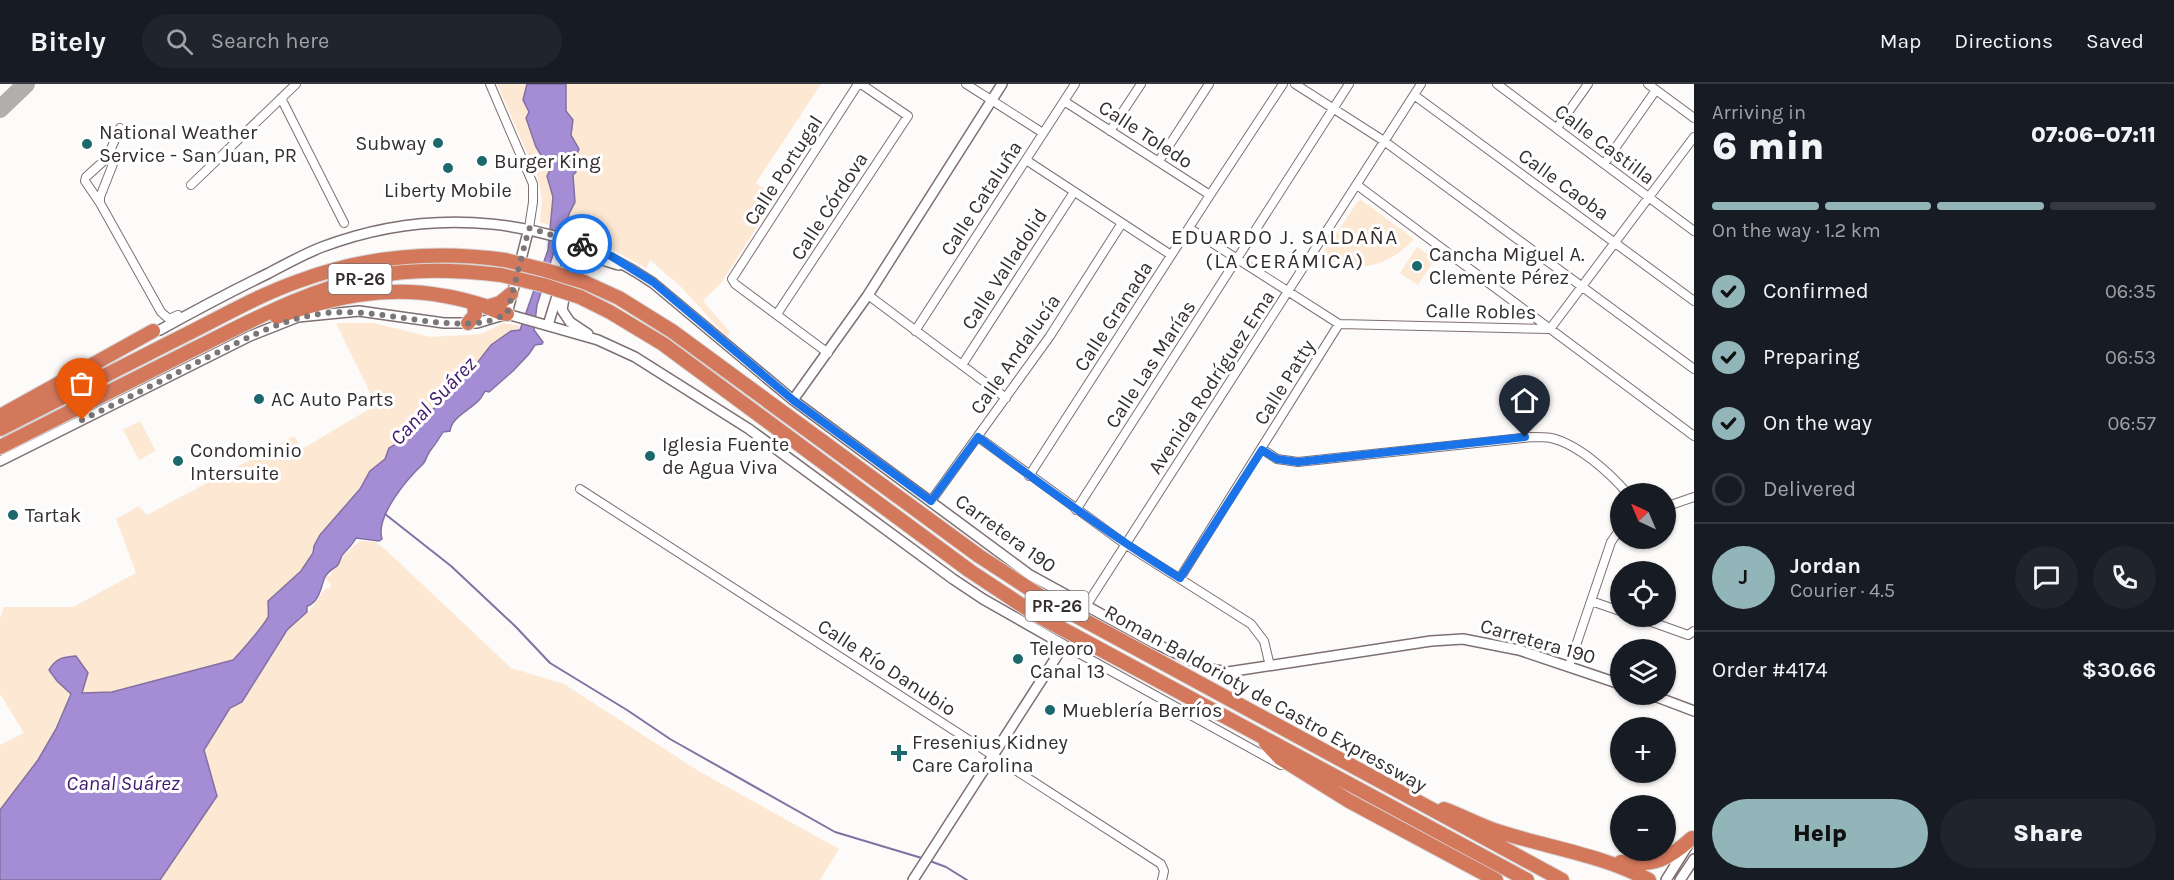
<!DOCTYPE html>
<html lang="en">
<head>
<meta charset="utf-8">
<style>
	body { margin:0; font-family:Karla,sans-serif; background:#20242c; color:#f1f3f6; height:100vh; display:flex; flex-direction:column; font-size:22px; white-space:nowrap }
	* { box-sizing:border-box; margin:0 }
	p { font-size:20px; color:#9ea1a6 }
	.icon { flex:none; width:33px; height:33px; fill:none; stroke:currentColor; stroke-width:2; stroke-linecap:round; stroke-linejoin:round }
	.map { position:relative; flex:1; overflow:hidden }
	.sheet { display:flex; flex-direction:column; background:#171b24; width:480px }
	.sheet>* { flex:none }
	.needle { width:39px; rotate:316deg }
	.fabs { position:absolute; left:1610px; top:399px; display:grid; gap:12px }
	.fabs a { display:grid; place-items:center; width:66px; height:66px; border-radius:50%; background:#171b24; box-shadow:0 2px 4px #0004; font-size:30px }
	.pin { position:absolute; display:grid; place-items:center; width:51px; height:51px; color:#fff; margin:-62px -26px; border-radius:50% 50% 50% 0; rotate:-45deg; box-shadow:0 0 6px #0007 }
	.pin .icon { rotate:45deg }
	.courier { position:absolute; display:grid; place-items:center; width:60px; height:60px; margin:-30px; border:4px solid #1a73e8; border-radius:50%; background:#fff; color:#222; box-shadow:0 2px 8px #0007 }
	.overview em { font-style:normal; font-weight:800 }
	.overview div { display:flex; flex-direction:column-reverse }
	.overview { display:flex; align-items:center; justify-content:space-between; height:102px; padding:0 18px }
	h1 { font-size:39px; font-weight:800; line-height:45px }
	.bar { display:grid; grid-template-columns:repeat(4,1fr); gap:9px 6px; align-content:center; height:72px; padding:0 18px }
	.bar i { height:8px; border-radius:4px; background:#363941 }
	.bar .selected { background:#91b5b8 }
	.bar p { grid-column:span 4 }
	.line { display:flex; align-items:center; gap:15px; padding:0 18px; border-top:2px solid #363941 }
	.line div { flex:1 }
	.round { display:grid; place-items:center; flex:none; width:63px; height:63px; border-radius:32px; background:#20242c }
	ol { padding:0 18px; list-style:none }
	li { display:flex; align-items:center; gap:18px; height:66px }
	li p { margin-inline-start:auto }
	li .icon { padding:6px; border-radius:50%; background:#91b5b8; color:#111; stroke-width:4 }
	li:last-child { color:#9ea1a6 }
	li i { width:33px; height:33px; border:3px solid #363941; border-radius:50% }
	.primary-button { display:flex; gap:12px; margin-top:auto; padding:12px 18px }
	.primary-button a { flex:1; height:69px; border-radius:36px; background:#91b5b8; color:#111; font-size:24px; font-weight:800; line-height:69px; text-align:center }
	.primary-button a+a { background:#20242c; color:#f1f3f6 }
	header { display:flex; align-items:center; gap:36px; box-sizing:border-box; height:84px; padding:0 30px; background:#171b24; border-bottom:2px solid #363941 }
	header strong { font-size:28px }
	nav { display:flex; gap:33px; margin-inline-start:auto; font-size:21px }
	.search { width:420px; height:54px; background:#20242c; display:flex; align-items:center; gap:15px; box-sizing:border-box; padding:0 21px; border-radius:33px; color:#9ea1a6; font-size:22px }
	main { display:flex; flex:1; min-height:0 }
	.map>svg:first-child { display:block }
	.green { fill:#fde9d3 }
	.water { fill:#a58dd5; stroke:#8370a3; stroke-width:1.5 }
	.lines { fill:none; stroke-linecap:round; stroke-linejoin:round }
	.stream { stroke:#8370a3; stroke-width:2 }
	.taxiway { stroke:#b2aeae; stroke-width:18 }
	.minor-casing { stroke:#7e6f72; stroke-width:10 }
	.tertiary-casing { stroke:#7e6f72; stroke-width:12 }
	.motorway-casing { stroke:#d6d5d5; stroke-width:16 }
	.minor { stroke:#fff; stroke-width:8 }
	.tertiary { stroke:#fff; stroke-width:9 }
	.motorway { stroke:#d4785c; stroke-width:14 }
	.motorway-bridge-casing { stroke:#d6d5d5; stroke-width:16; stroke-linecap:butt }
	.motorway-bridge { stroke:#d4785c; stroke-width:14 }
	.done { stroke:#7a7576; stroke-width:6; stroke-dasharray:0 10.8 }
	.route { stroke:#1a73e8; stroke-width:8 }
	.poi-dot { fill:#1c696d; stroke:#fff; stroke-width:2 }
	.labels { text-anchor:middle; stroke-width:6; stroke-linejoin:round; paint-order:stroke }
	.shield { fill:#fff; stroke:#716d6d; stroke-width:1.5 }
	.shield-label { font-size:18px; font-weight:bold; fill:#342e2f }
	.poi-label { font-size:20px; fill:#342e2f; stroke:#fff; text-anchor:start }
	.street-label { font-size:20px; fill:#342e2f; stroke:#fff }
	.neighbourhood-label { font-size:21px; letter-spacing:1.5px; fill:#342e2f; stroke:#fff }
	.water-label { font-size:21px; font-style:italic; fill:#3f1a6e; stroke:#fff }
</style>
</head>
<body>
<header>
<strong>Bitely</strong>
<div class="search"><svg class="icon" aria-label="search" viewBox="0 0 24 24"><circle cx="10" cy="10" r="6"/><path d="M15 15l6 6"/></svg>Search here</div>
<nav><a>Map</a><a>Directions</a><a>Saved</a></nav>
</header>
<main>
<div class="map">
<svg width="1694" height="796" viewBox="0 0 1694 796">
	<rect width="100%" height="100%" fill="#fdfafa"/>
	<path class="green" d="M497 0H527L524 9 529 28 526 34 536 63 550 86 547 92 553 113 550 141 540 138 542 115 538 94Z
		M566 0H821L756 99 776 113 722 198 703 217 730 248 727 253 681 203 650 176 646 184 611 165 565 145 572 123 573 91 576 88 573 79C582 62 574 66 571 51 571 47 572 40 573 36L566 27Z
		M1361 116 1414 155C1390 182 1353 193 1321 172L1358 117Z
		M1417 163 1435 175 1418 201 1400 189Z
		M336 239H374L431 253 481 250 504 239 520 242V246L511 247 491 261 474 283 467 287 465 292C456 297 455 304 446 309L443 319 428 328 411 343 401 357 391 362 385 375 370 387 360 405 314 462C312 479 284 507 270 516 269 521 269 529 267 535 262 544 241 568 233 576L112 608 81 609 57 597 71 609 56 645 38 676 0 726V661L24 649 0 610V534L4 523H73L136 489 116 435 139 422 147 431 294 352 302 365 376 321Z
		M140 337 156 367 139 376 123 346Z
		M362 457 376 458 387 467 511 584 564 600 697 686 839 765 820 796H160L217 712 204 666 231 624 243 618 288 546 302 531 308 529 325 505 330 504 331 501 325 493 330 492C334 483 339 481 344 470 351 467 353 459 362 457Z"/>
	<path class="water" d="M527 0H566V27L573 36 571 51 579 65 573 79 576 88 573 91 575 118 569 130 565 145 556 161 537 221 534 246 543 258 542 260 535 261 529 270 513 287 489 308 485 307C483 310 482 313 480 315 472 325 451 333 450 347L443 348C439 355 435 361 430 367 427 371 426 377 423 380 408 394 375 432 382 455L379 457 356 454C352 461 349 464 344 469 340 472 341 478 337 482 332 485 326 489 324 495 321 505 318 519 307 522V528L287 546 242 618 230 624 204 666 217 712 160 796H0V726L38 676 56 645 71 610 57 597 49 586C56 574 63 573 76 572L88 589 82 609 112 608 233 576C240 569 265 540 268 533 269 528 268 522 268 517L301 487 313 469 314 462 320 451 360 405 370 387 385 375 389 364 401 357 410 343 428 328 443 319 446 309 453 305 458 295 465 292 467 287 474 283 491 261 511 247 520 246 548 166 553 113 547 92 550 86 536 63 526 34 529 28 523 16Z"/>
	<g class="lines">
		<path class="stream" d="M385 430 451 482 516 543 550 579 627 626 670 655 835 748 925 775
			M930 777 946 783 967 796"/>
		<path class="taxiway" d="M0 25 26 0"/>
		<g class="minor-casing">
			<path id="minor" d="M490 0 533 100V118L529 144
				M966 0 1043 49
				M1295 0 1384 57 1694 285
				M1497 0 1694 147
				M1648 0 1694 34
				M1414 11 1694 217
				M281 14 344 139
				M1064 17 1210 111
				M1557 44 1588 0
				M1110 47 1141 0
				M107 74 120 44
				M1026 76 1171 171
				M1159 77 1209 0
				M1604 80 1656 6
				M191 101 296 0
				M1357 101 1694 352
				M100 119V113L113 80V77L107 74 86 93 85 97 100 119 161 228 169 235 178 231
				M1189 144 1339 240 1550 245 1694 53
				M868 211 1006 314
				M777 230 908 32 861 0
				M915 247 1075 0
				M828 269 735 200 732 195 858 0
				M962 281 1074 108
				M978 353 1125 460 1251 540 1264 557 1270 582
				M1262 365 1277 375 1298 378 1532 353C1538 353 1545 353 1551 354 1578 360 1610 389 1628 410
				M1029 392 1210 111 1283 0
				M580 405 1161 780 1164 787 1162 796
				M931 417 1050 252 1122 139
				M1665 423 1694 413
				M1076 426 1349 0
				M1180 494 1339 240
				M1591 517 1620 527
				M1086 522 1421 0
				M1635 532 1688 551 1694 547
				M1064 561 1281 681
				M1569 582 1611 458 1620 445"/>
		</g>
		<g class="tertiary-casing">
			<path id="tertiary" d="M507 230 598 256 635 273 749 345 953 495 983 515 1064 561 913 796
				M507 230 529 144
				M548 241 574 157
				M153 247 160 246C196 226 232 207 269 189 286 180 304 170 322 163 433 121 555 132 653 199L793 316 1030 491 1154 559 1210 585 1228 588 1431 557 1463 555 1519 566 1620 600
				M588 250 570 238 562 226C564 213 571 177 586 174 595 172 610 179 619 181
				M793 316 868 211 1002 0
				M0 377 250 252 298 233 359 227 444 239H477L507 230
				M1649 610 1694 627
				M1666 796 1688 761
				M1680 796 1694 775"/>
		</g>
		<g class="motorway-casing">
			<path id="motorway" d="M584 198 619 214 672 247 979 472 1045 515 1562 796
				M580 213 610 228 663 260 970 487 1035 530 1527 796
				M487 223 500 219 511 210
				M277 233C333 213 384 201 445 212 458 214 472 218 485 222 492 225 498 229 507 230
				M468 239 475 231 474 219
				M0 332 153 247
				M0 345C58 315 117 286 175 256 216 236 256 212 299 197 366 172 434 166 505 176
				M0 363C63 331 127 299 190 267 249 238 306 206 370 193 414 184 457 186 501 191
				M1266 659 1280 674 1349 717 1496 796
				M1444 725C1463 732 1481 742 1500 748 1550 764 1602 771 1649 796
				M1621 778C1654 783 1669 775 1692 754"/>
		</g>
		<use href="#minor" class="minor"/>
		<use href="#tertiary" class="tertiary"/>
		<use href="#motorway" class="motorway"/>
		<g class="motorway-bridge-casing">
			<path id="motorway-bridge" d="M505 176 545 186 584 198
				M501 191 543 201 580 213"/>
		</g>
		<use href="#motorway-bridge" class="motorway-bridge"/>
	</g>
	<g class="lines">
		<path class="done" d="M82 336C122 317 161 297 200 277 242 257 280 234 327 229 378 224 425 243 476 239 487 239 497 234 507 230L529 144 582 160"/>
		<path class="route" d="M582 160 611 172 653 198 793 316 931 417 978 353C1044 403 1110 451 1180 494L1262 366 1277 375 1298 378 1525 353"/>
	</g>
	<g class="poi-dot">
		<circle cx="438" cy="59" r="6"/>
		<circle cx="87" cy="60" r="6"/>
		<circle cx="482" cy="77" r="6"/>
		<circle cx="448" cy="84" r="6"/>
		<circle cx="1417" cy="182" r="6"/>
		<circle cx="259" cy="315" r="6"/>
		<circle cx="650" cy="372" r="6"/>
		<circle cx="178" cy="377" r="6"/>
		<circle cx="13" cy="431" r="6"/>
		<circle cx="1018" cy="575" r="6"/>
		<circle cx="1050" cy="626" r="6"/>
		<path d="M896 660h6v6h6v6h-6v6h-6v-6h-6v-6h6z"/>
	</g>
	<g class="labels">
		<g class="shield">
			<rect x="328.5" y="180" width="63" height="30" rx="4.5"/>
			<rect x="1025.5" y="507" width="63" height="30" rx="4.5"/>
		</g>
		<g class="shield-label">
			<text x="360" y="201">PR-26</text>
			<text x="1057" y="528">PR-26</text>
		</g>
		<g class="poi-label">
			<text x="99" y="55">National Weather<tspan x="99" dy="23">Service - San Juan, PR</tspan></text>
			<text x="426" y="66" text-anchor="end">Subway</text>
			<text x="494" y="84">Burger King</text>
			<text x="448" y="113" text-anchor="middle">Liberty Mobile</text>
			<text x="1429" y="177">Cancha Miguel A.<tspan x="1429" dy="23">Clemente Pérez</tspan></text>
			<text x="271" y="322">AC Auto Parts</text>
			<text x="662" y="367">Iglesia Fuente<tspan x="662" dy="23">de Agua Viva</tspan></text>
			<text x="190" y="373">Condominio<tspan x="190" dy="23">Intersuite</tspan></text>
			<text x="25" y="438">Tartak</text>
			<text x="1030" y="571">Teleoro<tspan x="1030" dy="23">Canal 13</tspan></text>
			<text x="1062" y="633">Mueblería Berríos</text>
			<text x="912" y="665">Fresenius Kidney<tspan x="912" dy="23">Care Carolina</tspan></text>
		</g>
		<g class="street-label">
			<text transform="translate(1146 50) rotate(33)" y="7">Calle Toledo</text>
			<text transform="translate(1605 60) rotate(37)" y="7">Calle Castilla</text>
			<text transform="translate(783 86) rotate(-57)" y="7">Calle Portugal</text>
			<text transform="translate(1564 100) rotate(36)" y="7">Calle Caoba</text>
			<text transform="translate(981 114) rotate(-57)" y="7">Calle Cataluña</text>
			<text transform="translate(829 122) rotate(-57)" y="7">Calle Córdova</text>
			<text transform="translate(1004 185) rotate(-57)" y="7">Calle Valladolid</text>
			<text transform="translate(1481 227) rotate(1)" y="7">Calle Robles</text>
			<text transform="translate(1113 232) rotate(-57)" y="7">Calle Granada</text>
			<text transform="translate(1015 270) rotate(-55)" y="7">Calle Andalucía</text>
			<text transform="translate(1150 280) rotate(-57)" y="7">Calle Las Marías</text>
			<text transform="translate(1211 298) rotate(-57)" y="7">Avenida Rodríguez Ema</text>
			<text transform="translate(1284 298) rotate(-58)" y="7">Calle Patty</text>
			<text transform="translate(1006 449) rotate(36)" y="7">Carretera 190</text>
			<text transform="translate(1538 557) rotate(16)" y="7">Carretera 190</text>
			<text transform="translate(887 583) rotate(33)" y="7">Calle Río Danubio</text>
			<text transform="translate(1266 614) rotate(29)" y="7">Roman Baldorioty de Castro Expressway</text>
		</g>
		<g class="neighbourhood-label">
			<text x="1285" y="160">EDUARDO J. SALDAÑA<tspan x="1285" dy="24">(LA CERÁMICA)</tspan></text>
		</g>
		<g class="water-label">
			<text transform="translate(433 317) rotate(-46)" y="7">Canal Suárez</text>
			<text x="123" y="706">Canal Suárez</text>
		</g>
	</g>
</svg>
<div class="fabs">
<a><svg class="needle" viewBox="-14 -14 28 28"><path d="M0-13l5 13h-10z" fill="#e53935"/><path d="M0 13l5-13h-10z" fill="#9ea1a6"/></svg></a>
<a><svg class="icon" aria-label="locate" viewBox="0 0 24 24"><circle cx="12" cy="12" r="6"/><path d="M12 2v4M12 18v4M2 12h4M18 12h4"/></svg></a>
<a><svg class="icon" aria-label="layers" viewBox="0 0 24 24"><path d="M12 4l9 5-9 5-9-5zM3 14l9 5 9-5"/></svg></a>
<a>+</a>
<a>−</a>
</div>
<div class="pin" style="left:82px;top:336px;background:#ea580c"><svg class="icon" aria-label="bag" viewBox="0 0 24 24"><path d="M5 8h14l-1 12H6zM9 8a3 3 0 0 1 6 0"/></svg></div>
<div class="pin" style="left:1525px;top:353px;background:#1f2937"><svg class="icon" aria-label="home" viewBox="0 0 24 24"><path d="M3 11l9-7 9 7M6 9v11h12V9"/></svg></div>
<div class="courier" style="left:582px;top:160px"><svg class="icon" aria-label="bike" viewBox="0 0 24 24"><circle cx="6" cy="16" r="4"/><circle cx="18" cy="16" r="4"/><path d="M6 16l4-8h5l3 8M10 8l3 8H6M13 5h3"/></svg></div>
</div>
<section class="sheet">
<div class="overview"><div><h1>6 min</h1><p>Arriving in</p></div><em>07:06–07:11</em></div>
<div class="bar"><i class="selected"></i><i class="selected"></i><i class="selected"></i><i></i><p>On the way · 1.2 km</p></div>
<ol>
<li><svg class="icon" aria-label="check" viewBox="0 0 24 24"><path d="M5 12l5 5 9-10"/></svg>Confirmed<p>06:35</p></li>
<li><svg class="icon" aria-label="check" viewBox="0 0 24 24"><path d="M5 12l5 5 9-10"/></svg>Preparing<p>06:53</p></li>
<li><svg class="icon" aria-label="check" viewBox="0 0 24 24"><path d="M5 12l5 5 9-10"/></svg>On the way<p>06:57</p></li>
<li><i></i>Delivered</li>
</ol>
<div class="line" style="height:108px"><b class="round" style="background:#91b5b8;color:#111">J</b><div><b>Jordan</b><p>Courier · 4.5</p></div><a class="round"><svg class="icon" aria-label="chat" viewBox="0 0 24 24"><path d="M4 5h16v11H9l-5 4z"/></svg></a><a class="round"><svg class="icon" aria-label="phone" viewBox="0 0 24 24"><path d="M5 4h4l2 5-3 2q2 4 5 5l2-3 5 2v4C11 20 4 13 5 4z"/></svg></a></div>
<div class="line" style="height:78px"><div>Order #4174</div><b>$30.66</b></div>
<div class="primary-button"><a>Help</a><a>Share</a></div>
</section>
</main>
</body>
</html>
